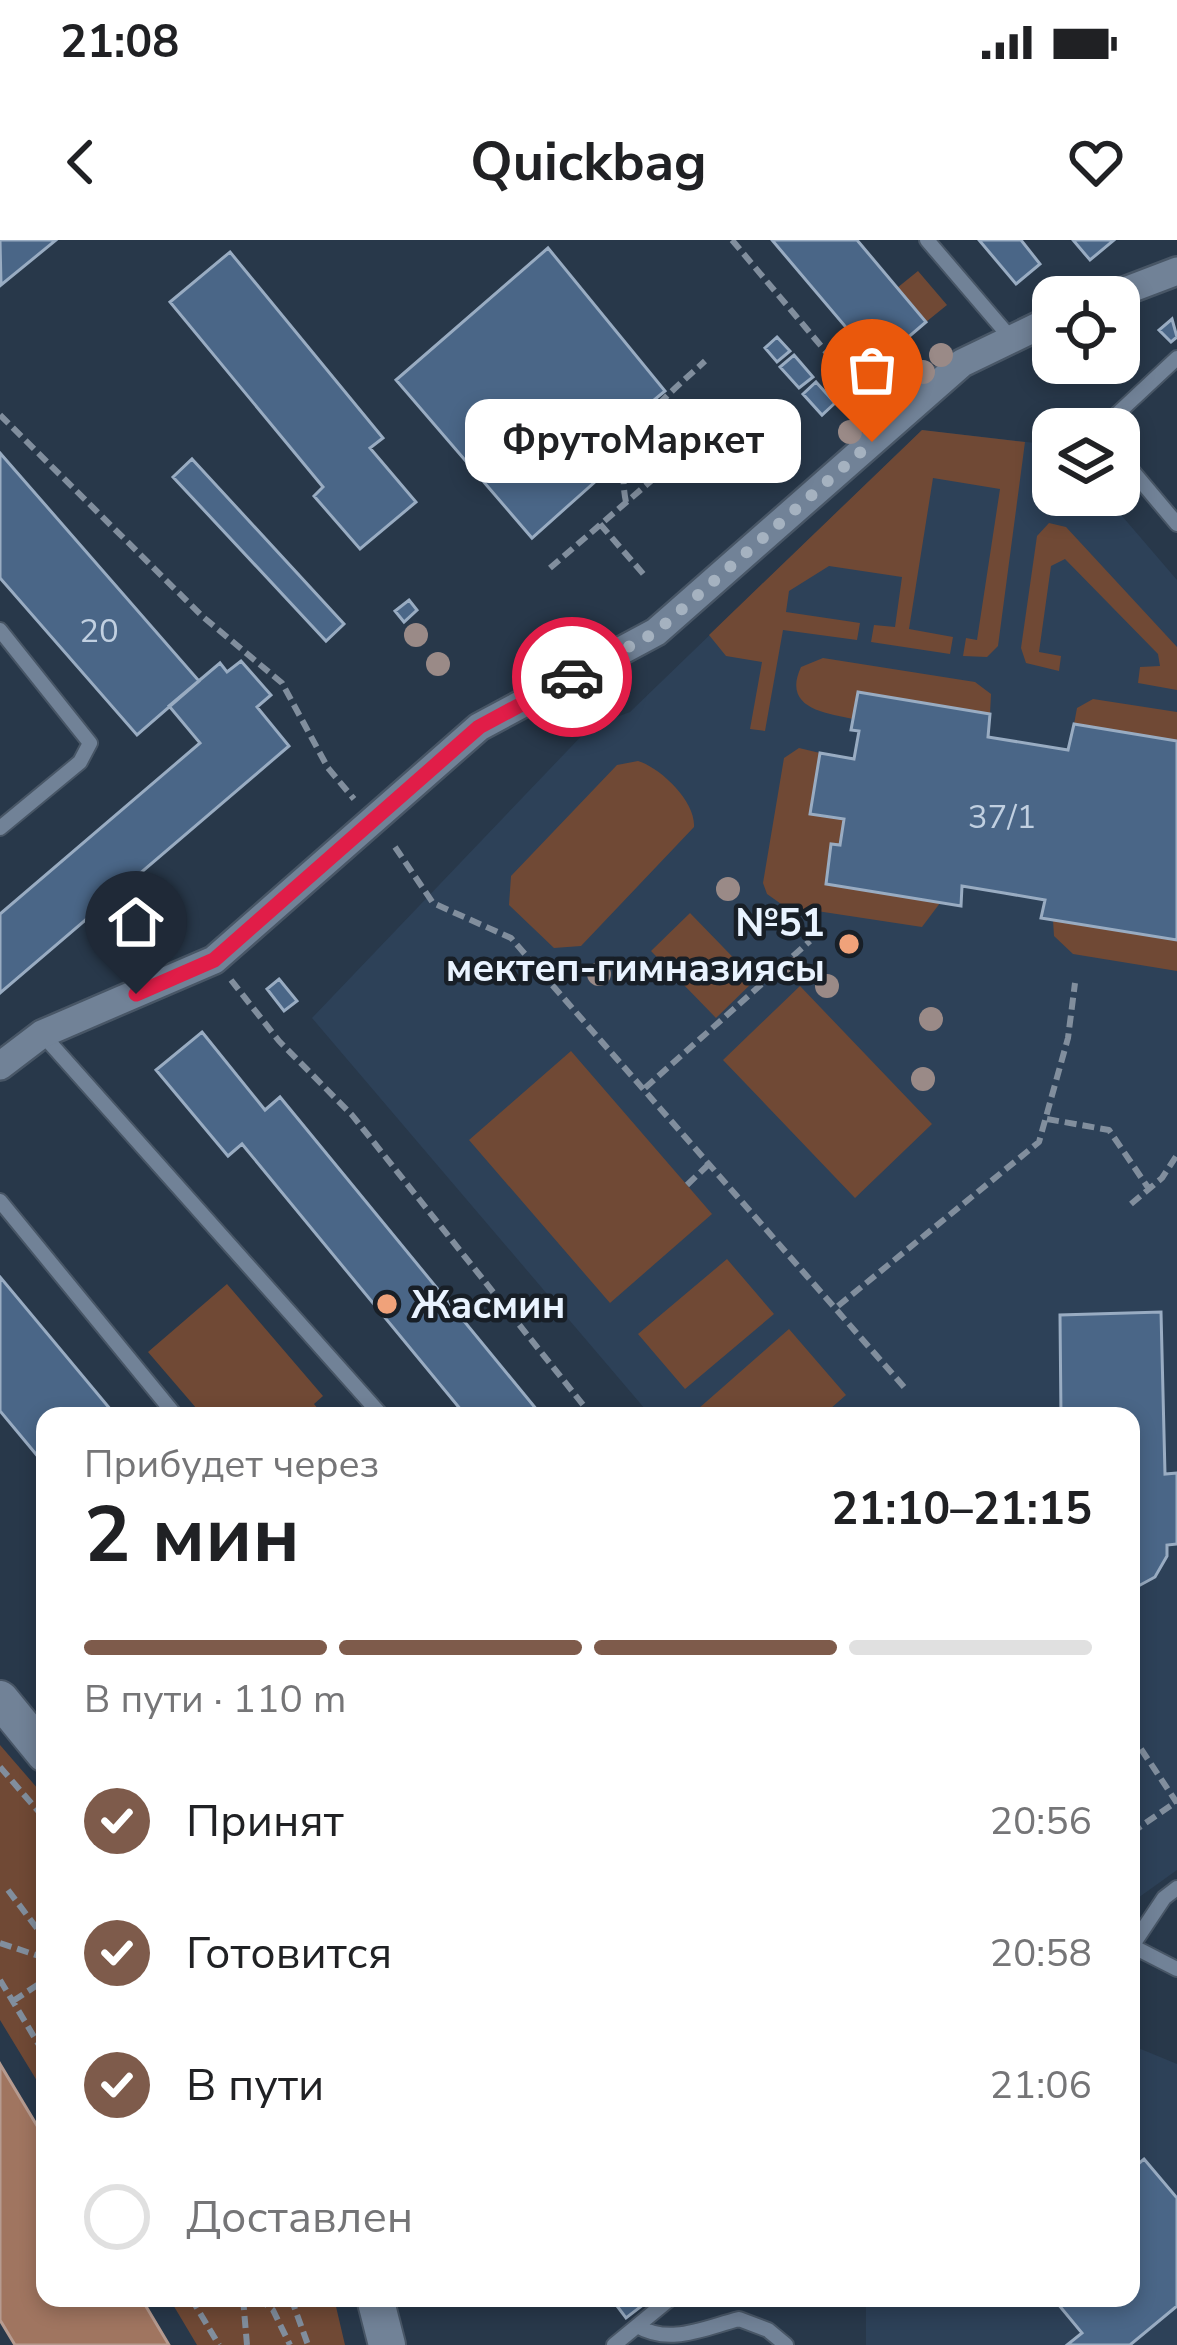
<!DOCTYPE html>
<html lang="ru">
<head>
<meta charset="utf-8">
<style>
	body { margin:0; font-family:"Nunito Sans",sans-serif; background:#f2f2f2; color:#202124; height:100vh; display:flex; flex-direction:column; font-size:45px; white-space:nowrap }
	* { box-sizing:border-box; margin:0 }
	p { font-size:39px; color:#757577 }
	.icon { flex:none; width:66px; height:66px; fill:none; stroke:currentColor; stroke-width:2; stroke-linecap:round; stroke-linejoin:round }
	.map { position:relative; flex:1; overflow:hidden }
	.panel { position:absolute; left:36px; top:1167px; width:1104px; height:900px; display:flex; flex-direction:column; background:#fff; border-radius:24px; box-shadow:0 6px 18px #0003 }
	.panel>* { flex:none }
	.controls { position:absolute; left:1032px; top:36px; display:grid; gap:24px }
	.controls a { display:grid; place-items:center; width:108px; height:108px; border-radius:24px; background:#fff; box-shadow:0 6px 18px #0003; font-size:60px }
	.pin { position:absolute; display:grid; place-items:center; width:102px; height:102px; color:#fff; margin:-123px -51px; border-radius:50% 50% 50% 0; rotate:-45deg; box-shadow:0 0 12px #0007 }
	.pin .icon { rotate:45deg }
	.courier { position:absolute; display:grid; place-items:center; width:120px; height:120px; margin:-60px; border:9px solid #e11d48; border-radius:50%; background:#fff; color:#222; box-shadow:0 3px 15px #0007 }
	.bubble { position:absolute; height:84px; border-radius:24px; background:#fff; box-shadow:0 6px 18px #0003; font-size:39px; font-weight:700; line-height:84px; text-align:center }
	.head em { font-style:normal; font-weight:700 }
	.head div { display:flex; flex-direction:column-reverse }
	.head { display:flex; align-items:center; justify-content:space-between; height:204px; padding:0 48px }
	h1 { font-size:78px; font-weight:700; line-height:90px }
	.bar { display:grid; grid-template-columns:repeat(4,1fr); gap:18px 12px; align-content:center; height:144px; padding:0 48px }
	.bar i { height:15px; border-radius:9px; background:#e0e0e0 }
	.bar .current { background:#7e5b4b }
	.bar p { grid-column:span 4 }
	ol { padding:0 48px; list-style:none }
	li { display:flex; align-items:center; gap:36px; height:132px }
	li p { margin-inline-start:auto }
	li .icon { padding:12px; border-radius:50%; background:#7e5b4b; color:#fff; stroke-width:4 }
	li:last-child { color:#757577 }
	li i { width:66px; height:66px; border:6px solid #e0e0e0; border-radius:50% }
	.status { display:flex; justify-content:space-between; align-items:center; height:84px; padding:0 60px; background:#fff; direction:ltr }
	.status svg { height:33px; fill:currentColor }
	header { display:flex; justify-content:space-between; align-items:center; height:156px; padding:0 48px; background:#fff; font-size:54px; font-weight:700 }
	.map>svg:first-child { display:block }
	.built { fill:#2d4158 }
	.green { fill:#704935 }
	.water { fill:#a07560; stroke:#b69b90; stroke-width:3 }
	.building { fill:#4a6687; stroke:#99acc2; stroke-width:3 }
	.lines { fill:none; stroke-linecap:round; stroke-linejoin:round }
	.service-casing { stroke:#485666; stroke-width:18 }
	.minor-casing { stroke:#485666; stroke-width:32 }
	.tertiary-casing { stroke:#485666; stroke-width:40 }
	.path { stroke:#818e9d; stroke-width:6; stroke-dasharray:12 6; stroke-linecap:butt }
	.service { stroke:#718297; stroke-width:14 }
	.minor { stroke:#718297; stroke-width:27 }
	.tertiary { stroke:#718297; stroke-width:36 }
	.tree { fill:#9a8a87 }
	.done { stroke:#a5b2c0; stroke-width:12; stroke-dasharray:0 21.6 }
	.route { stroke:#e11d48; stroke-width:15 }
	.poi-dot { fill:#f0a27a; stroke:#181f27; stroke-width:4.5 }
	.labels { text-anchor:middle; stroke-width:9; stroke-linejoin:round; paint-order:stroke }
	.number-label { font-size:33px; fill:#c1d0e1 }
	.poi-label { font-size:39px; font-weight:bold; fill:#e9f3ff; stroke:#181f27; text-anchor:end }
</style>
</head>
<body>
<div class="status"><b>21:08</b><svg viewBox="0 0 49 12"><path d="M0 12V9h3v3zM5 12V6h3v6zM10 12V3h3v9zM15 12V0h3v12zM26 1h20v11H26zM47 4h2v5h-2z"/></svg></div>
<header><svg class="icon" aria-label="back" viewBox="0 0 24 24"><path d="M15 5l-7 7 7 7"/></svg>Quickbag<svg class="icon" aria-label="heart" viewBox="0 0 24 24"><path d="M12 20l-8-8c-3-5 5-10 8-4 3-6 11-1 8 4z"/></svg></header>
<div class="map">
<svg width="1177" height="2105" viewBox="0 0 1177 2105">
	<rect width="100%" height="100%" fill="#28384a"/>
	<path class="built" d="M922 190 1053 205V255H1104L1177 340V1630L1131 1663V1176H651L312 778 590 487 630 472Z
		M1131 1805 1177 1824V2105H866V2058H1131Z"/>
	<path class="green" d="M918 31 947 65 926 82 897 48Z
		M922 190 1025 202 998 406 987 417 963 416 966 398 977 400 1000 249 933 238 909 389 953 397 950 414 871 402 874 385 895 387 902 337 829 326 789 351 786 372 860 383 857 400 783 390 765 491 750 489 762 422 726 416 709 395Z
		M1049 283 1066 287 1177 407V450L1138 443 1140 427 1160 426 1158 414 1065 319 1051 326 1039 412 1061 416 1059 431 1026 423 1021 408 1037 296Z
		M823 418 975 442 991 454 990 474 859 453 853 479C824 473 782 468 801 427Z
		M1093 459 1177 472V501L1074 484 1077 468Z
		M799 508 820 513 844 579 840 605H831L826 644 940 663 922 687 784 666 767 654 763 643 784 518Z
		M638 521C661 528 696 562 694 587L581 706 554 708 509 665 511 636 617 525Z
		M690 673 755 740 716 778 651 711Z
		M1053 680 1177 700V731L1073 714 1054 696Z
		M800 746 932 884 855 958 723 820Z
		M571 811 712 974 610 1063 469 900Z
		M727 1019 774 1074 685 1149 638 1094Z
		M227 1044 323 1156 314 1164 324 1176H203L148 1112Z
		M789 1089 846 1155 822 1176H690Z
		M0 1505 45 1557V1854L0 1780Z
		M169 2058H334L345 2105H197Z"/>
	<path class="water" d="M0 1824 45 1899V2058H141L169 2105H15L0 2080Z"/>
	<path class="building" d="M0 0H56L1 45Z
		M772 0H857L926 82 877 124Z
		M979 0H1021L1040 24 1016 44Z
		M1073 0H1114L1090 20Z
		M548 8 665 151 626 183 616 219 606 232 532 298 396 140Z
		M230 12 383 198 370 208 416 262 360 309 314 256 323 247 170 62Z
		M1172 79 1177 97 1171 102 1159 90Z
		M777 97 790 111 777 122 765 108Z
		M794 115 813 137 799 148 780 127Z
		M816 142 835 163 822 175 803 154Z
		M679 175 686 185 671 198 663 189Z
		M0 213 199 441 137 495 0 338Z
		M192 219 344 384 326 401 173 237Z
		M409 360 417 370 404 382 395 371Z
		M241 421 271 455 257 467 289 506 0 753V674L200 503 169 466 220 423 227 432Z
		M858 452 990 474 988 497 1068 510 1074 484 1177 501V700L1041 678 1045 660 1004 653 962 646 961 666 826 644 831 604 840 605 844 579 810 574 820 513 854 519 859 491 851 490Z
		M279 739 297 761 284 771 267 749Z
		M202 792 265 870 280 857 542 1176H466L242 904 228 916 156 830Z
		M0 1037 116 1176H45V1225L0 1171Z
		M1161 1072 1165 1234 1177 1233V1304L1167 1305V1316L1155 1337 1131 1350V1176H1061L1060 1075Z
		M1144 1919 1177 1958V2066L1130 2105H1067L1082 2093 1053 2058H1131V1930Z
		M611 2058H652L626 2078Z"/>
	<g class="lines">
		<g class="service-casing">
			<path id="service" d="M927 0 1009 96
				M1101 189 1177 118
				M1119 215 1177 284
				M0 390 90 503 80 522 0 588
				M42 794 382 1176
				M0 961 176 1176
				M1177 1648 1164 1658 1132 1706 1177 1729
				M637 2086C670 2105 701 2089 739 2079L768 2090 786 2105
				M614 2105 671 2058"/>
		</g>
		<g class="minor-casing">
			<path id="minor" d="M1109 57 1177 31
				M0 826 42 794 214 720 479 487 656 392 962 123 1053 79"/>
		</g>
		<g class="tertiary-casing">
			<path id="tertiary" d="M0 1459 45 1514
				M375 2058 387 2105"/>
		</g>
		<path class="path" d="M732 0 869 163
			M0 175 202 376 282 443 328 528 354 559
			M626 262C612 196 662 161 705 121
			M600 284 645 336
			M550 328 739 165
			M395 607 433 663 511 698 904 1147
			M231 740 279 801 352 875 592 1176
			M645 848 810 701
			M1047 879 1109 890 1149 949
			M687 945 710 923
			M1131 964 1162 938 1177 915
			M838 1066 1039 902 1068 798 1075 743
			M1131 1494 1177 1563
			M0 1527 45 1579
			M1131 1593 1176 1562
			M8 1650 45 1699
			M0 1703 45 1718
			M0 1740 45 1815
			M13 1761 45 1740
			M191 2058 219 2105
			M243 2058 247 2105
			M258 2058 273 2070 290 2105
			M291 2058 308 2105"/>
		<use href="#service" class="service"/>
		<use href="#minor" class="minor"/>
		<use href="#tertiary" class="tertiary"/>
	</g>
	<g class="tree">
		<circle cx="941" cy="115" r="12"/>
		<circle cx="923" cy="132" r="12"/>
		<circle cx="896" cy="157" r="12"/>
		<circle cx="850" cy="192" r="12"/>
		<circle cx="416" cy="395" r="12"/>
		<circle cx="438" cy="424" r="12"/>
		<circle cx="728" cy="649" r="12"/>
		<circle cx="794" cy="729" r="12"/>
		<circle cx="599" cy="734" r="12"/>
		<circle cx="827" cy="746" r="12"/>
		<circle cx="931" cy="779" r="12"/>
		<circle cx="923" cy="839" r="12"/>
	</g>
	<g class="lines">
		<path class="done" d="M572 437 656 392 872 202"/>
		<path class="route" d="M136 754 214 720 479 487 572 437"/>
	</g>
	<g class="poi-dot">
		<circle cx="849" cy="704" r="12"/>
		<circle cx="387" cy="1064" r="12"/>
	</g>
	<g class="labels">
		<g class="number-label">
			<text x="99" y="402">20</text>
			<text x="1002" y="588">37/1</text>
		</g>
		<g class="poi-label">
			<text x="825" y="696">№51<tspan x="825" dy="45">мектеп-гимназиясы</tspan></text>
			<text x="411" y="1078" text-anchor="start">Жасмин</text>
		</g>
	</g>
</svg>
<div class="controls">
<a><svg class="icon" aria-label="locate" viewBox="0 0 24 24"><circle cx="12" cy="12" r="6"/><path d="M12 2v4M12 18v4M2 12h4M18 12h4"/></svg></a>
<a><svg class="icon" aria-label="layers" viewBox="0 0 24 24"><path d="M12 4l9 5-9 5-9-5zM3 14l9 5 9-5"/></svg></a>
</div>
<div class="pin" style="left:872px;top:202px;background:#ea580c"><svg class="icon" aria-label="bag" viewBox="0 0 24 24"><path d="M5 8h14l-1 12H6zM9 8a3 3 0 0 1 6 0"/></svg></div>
<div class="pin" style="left:136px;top:754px;background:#1f2937"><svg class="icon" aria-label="home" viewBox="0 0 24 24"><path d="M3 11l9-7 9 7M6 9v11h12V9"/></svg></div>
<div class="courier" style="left:572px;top:437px"><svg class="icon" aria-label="car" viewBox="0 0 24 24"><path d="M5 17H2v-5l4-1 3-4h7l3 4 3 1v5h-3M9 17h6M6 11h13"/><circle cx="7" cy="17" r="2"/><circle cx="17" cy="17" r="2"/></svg></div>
<div class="bubble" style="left:465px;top:159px;width:336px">ФрутоМаркет</div>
<section class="panel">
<div class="head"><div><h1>2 мин</h1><p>Прибудет через</p></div><em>21:10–21:15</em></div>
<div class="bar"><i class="current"></i><i class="current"></i><i class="current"></i><i></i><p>В пути · 110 m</p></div>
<ol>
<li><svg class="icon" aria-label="check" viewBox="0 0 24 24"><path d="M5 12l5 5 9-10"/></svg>Принят<p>20:56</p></li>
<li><svg class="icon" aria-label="check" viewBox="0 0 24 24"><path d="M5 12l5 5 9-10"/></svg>Готовится<p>20:58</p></li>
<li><svg class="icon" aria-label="check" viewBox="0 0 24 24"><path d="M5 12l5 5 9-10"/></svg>В пути<p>21:06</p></li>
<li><i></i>Доставлен</li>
</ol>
</section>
</div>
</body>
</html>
